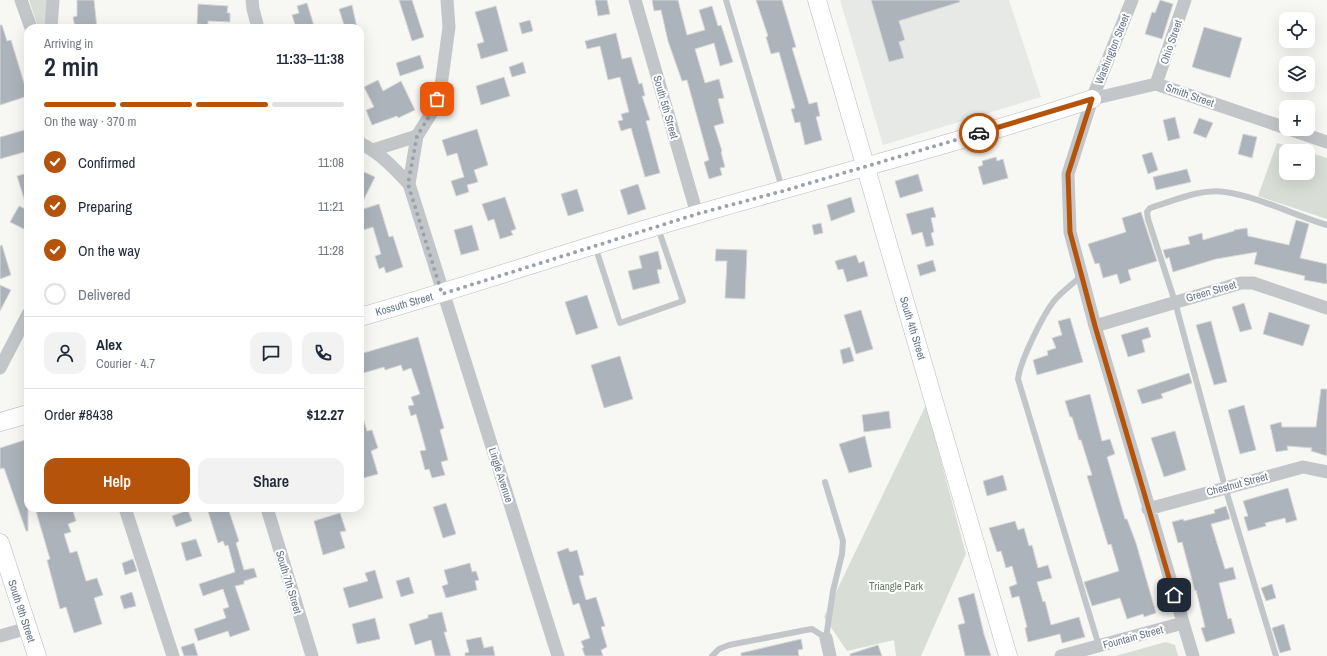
<!DOCTYPE html>
<html lang="en">
<head>
<meta charset="utf-8">
<style>
	body { margin:0; font-family:"Archivo Narrow",sans-serif; background:#f2f2f3; color:#1f2937; height:100vh; display:flex; flex-direction:column; font-size:15px; white-space:nowrap }
	* { box-sizing:border-box; margin:0 }
	p { font-size:13px; color:#747a83 }
	.icon { flex:none; width:22px; height:22px; fill:none; stroke:currentColor; stroke-width:2; stroke-linecap:round; stroke-linejoin:round }
	.map { position:relative; flex:1; overflow:hidden }
	.drawer { position:absolute; left:24px; top:24px; width:340px; height:488px; display:flex; flex-direction:column; background:#fff; border-radius:12px; box-shadow:0 4px 16px #0002 }
	.drawer>* { flex:none }
	.tools { position:absolute; left:1279px; top:12px; display:grid; gap:8px }
	.tools a { display:grid; place-items:center; width:36px; height:36px; border-radius:8px; background:#fff; box-shadow:0 4px 16px #0002; font-size:20px }
	.pin { position:absolute; display:grid; place-items:center; width:34px; height:34px; color:#fff; margin:-17px; border-radius:8px; box-shadow:0 2px 6px #0006 }
	.courier { position:absolute; display:grid; place-items:center; width:40px; height:40px; margin:-20px; border:3px solid #b45309; border-radius:50%; background:#fff; color:#222; box-shadow:0 1px 5px #0007 }
	.overview em { font-style:normal; font-weight:600 }
	.overview div { display:flex; flex-direction:column-reverse }
	.overview { display:flex; align-items:center; justify-content:space-between; height:68px; padding:0 20px }
	h1 { font-size:26px; font-weight:600; line-height:30px }
	.bar { display:grid; grid-template-columns:repeat(4,1fr); gap:6px 4px; align-content:center; height:48px; padding:0 20px }
	.bar i { height:5px; border-radius:3px; background:#e0e1e3 }
	.bar .active { background:#b45309 }
	.bar p { grid-column:span 4 }
	.line { display:flex; align-items:center; gap:10px; padding:0 20px; border-top:1px solid #e0e1e3 }
	.line div { flex:1 }
	.round { display:grid; place-items:center; flex:none; width:42px; height:42px; border-radius:12px; background:#f2f2f3 }
	ol { padding:0 20px; list-style:none }
	li { display:flex; align-items:center; gap:12px; height:44px }
	li p { margin-inline-start:auto }
	li .icon { padding:4px; border-radius:50%; background:#b45309; color:#fff; stroke-width:4 }
	li:last-child { color:#747a83 }
	li i { width:22px; height:22px; border:2px solid #e0e1e3; border-radius:50% }
	.primary-button { display:flex; gap:8px; margin-top:auto; padding:8px 20px }
	.primary-button a { flex:1; height:46px; border-radius:12px; background:#b45309; color:#fff; font-size:16px; font-weight:600; line-height:46px; text-align:center }
	.primary-button a+a { background:#f2f2f3; color:#1f2937 }
	.map>svg:first-child { display:block }
	.built { fill:#e7e9e7 }
	.green { fill:#d8ded5 }
	.building { fill:#adb3ba; stroke:#d8d8d6 }
	.lines { fill:none; stroke-linecap:round; stroke-linejoin:round }
	.secondary-casing { stroke:#b6bbc0; stroke-width:19 }
	.lane { stroke:#c2c6c9; stroke-width:6 }
	.street { stroke:#c2c6c9; stroke-width:13 }
	.secondary { stroke:#fff; stroke-width:18 }
	.done { stroke:#99a2ac; stroke-width:4; stroke-dasharray:0 7.2 }
	.route { stroke:#b45309; stroke-width:5 }
	.labels { text-anchor:middle; stroke-width:4; stroke-linejoin:round; paint-order:stroke }
	.street-label { font-size:11px; fill:#667585; stroke:#fff }
	.park-label { font-size:11px; fill:#687c65; stroke:#fff }
</style>
</head>
<body>
<div class="map">
<svg width="1327" height="656" viewBox="0 0 1327 656">
	<rect width="100%" height="100%" fill="#f7f7f4"/>
	<path class="built" d="M840 0H1009L1041 97 883 145Z"/>
	<path class="green" d="M29 0H47V27L45 28 38 27Z
		M1277 143 1304 151H1286V173H1308V152L1327 158V219L1258 196Z
		M926 405 966 554 921 656H896L894 640 847 651 824 617Z
		M1166 642 1175 645 1178 656H1115Z"/>
	<path class="building" d="M77 0H94L97 28H75L73 17 77 16Z
		M399 0H412L424 37 412 41Z
		M595 0H607L610 14 598 16Z
		M652 0H678L687 35 705 30 699 10 712 6 718 26 721 25 733 62 720 66 714 43 695 49 705 83 719 79 724 98 718 99 724 123 714 126 722 151 721 152 725 167 720 168 722 175 709 179 704 162 709 160 687 80 682 81 668 41 661 10 654 11Z
		M756 0H782L796 47 792 48 809 104 817 102 820 116 816 117 822 140 805 145 800 122 795 123 791 109 795 108 779 52 771 54 766 37 768 36Z
		M871 0H959L960 2 899 21 905 40 899 42 904 58 889 62Z
		M1160 0 1173 4 1162 39 1145 34 1152 12 1155 13Z
		M307 3 314 26 296 28 292 15 299 13 297 6Z
		M198 4 228 6 227 13H230V22L208 21V25L197 24Z
		M352 5 357 28H345L339 9Z
		M496 6 508 51 481 59 477 44 484 42 475 12Z
		M530 20 533 31 522 34 519 23Z
		M0 25H2L7 41 11 40 28 96 0 105Z
		M1204 27 1242 38 1230 78 1192 67Z
		M616 33 622 59 631 57 639 84 642 83 645 96H642L650 120 646 121 660 173 645 177 631 128 621 131 618 121 623 120 621 114 629 112 620 77 608 80 600 46 587 49 585 41Z
		M420 55 424 68 400 76 396 63Z
		M523 62 526 73 512 77 509 67Z
		M504 77 510 96 481 105 476 86Z
		M378 80 383 91 401 81 415 110 398 118 397 116 372 125 366 110 374 107 364 87Z
		M1175 117 1180 138 1168 141 1163 120Z
		M1199 118 1213 123 1206 138 1193 133Z
		M28 129V151L0 159V137Z
		M477 129 488 165 474 170 478 182 467 185 469 192 456 196 451 181 464 177 457 153 447 156 442 140Z
		M1243 134 1257 137 1252 158 1238 154Z
		M1152 152 1158 170 1148 174 1142 155Z
		M996 157 997 161 1003 159 1008 178 983 185 978 167 983 165 982 161Z
		M1187 169 1191 182 1156 190 1153 177Z
		M360 170 375 177 360 207Z
		M28 173V205H26L17 176Z
		M918 174 923 191 900 198 895 181Z
		M638 184 646 209 628 215 620 190Z
		M577 189 584 211 568 216 561 194Z
		M505 197 516 229 511 231 513 235 500 239 494 219 488 221 482 204Z
		M851 197 855 212 831 221 827 205Z
		M379 204 389 237 393 236 403 267 386 273 384 267 379 269 375 256 381 254 373 227 360 231V210Z
		M19 206 28 210V231L10 222Z
		M933 207 936 217 931 218 934 232 931 233 934 245 926 247 922 232 912 235 906 214Z
		M1141 212 1157 261 1128 270 1131 280 1120 284 1117 274 1103 278 1099 263 1095 264 1088 244 1126 232 1122 218Z
		M1296 220 1309 224 1300 258 1327 264V284L1304 280 1305 276 1254 264 1257 252 1216 259 1173 272 1169 257 1166 259 1163 250 1190 244 1188 237 1202 233 1203 240 1234 231V230L1247 228 1248 236 1289 245Z
		M821 223 823 233 814 235 812 225Z
		M472 225 479 250 461 255 454 230Z
		M2 245 11 275 0 279V246Z
		M716 249 747 250 745 299 725 298 727 261H715Z
		M658 251 662 269 657 270 660 283 633 290 628 271 642 268 639 256Z
		M856 255 859 263 864 261 868 276 847 282 843 269 838 270 835 261Z
		M933 260 936 271 920 276 917 265Z
		M0 285 11 290 0 311Z
		M587 295 598 328 576 335 565 302Z
		M1244 303 1252 329 1240 332 1232 307Z
		M861 310 873 349 856 354 844 315Z
		M1269 312 1310 325 1303 346 1263 334Z
		M1070 318 1083 362 1037 375 1033 360 1048 355 1047 351 1056 348 1052 338 1062 335 1058 321Z
		M1211 321 1227 382 1214 385 1196 325Z
		M1148 327 1151 337 1142 340 1145 352 1128 357 1121 335Z
		M418 337 444 428 440 430 448 460 441 462 445 475 432 478 429 469 425 470 420 451 426 450 416 414 411 416 408 406 414 405 411 397 420 394 411 368 403 371 401 365 385 370 384 367 360 374V354Z
		M850 347 854 361 843 364 840 350Z
		M620 356 633 399 604 408 591 365Z
		M1189 373 1192 383 1161 394 1163 398 1142 404 1137 390Z
		M1321 389H1327V456L1311 451 1312 448 1287 446 1288 450 1276 452 1270 425 1281 422 1282 427H1316Z
		M1090 394 1102 441 1110 439 1115 454 1107 457 1125 519H1127L1136 543 1156 613 1144 617 1143 614 1127 619 1120 598 1092 606 1084 582 1119 571 1111 544 1108 545 1087 476 1092 475 1081 440H1079L1072 417H1070L1065 401Z
		M1244 405 1256 450 1240 454 1228 410Z
		M889 411 891 428 864 432 862 415Z
		M360 415H362L367 431 372 430 378 448 371 451 378 474 360 479Z
		M1175 431 1186 470 1164 477 1151 438Z
		M865 436 872 467 849 473 839 444Z
		M28 439V531H26L4 468 0 469V448Z
		M1003 475 1007 490 987 496 983 481Z
		M1288 488 1297 520 1286 523 1285 518 1265 523 1266 526 1248 531 1244 517 1248 516 1243 501Z
		M446 503 456 534 443 538 433 507Z
		M1226 506 1230 519 1211 524 1225 569 1233 567 1236 579 1219 583 1228 619 1231 618 1235 633 1206 642 1201 628 1205 627 1196 590 1195 591 1182 542 1178 543 1172 522 1183 519 1184 521 1215 513 1214 510Z
		M35 508H72L76 521 68 524 71 532 64 534 70 553 77 551 86 581 97 578 103 595 94 598 102 624 74 633 66 607 60 609 47 560 50 559Z
		M207 508H228L239 541 236 543 244 570 254 568 257 577 244 581V584L235 586 250 630 230 637 228 631 198 641 194 629 226 618 223 609 229 607 223 589 203 596 199 584 235 572 228 545 225 546 223 541 218 543Z
		M188 510 192 521 176 527 172 516Z
		M340 513 346 531 340 532 345 548 323 555 314 521Z
		M1015 521 1018 530 1024 528 1029 546 1032 545 1038 568 1048 565 1052 578 1037 582 1043 602 1045 601 1051 625 1079 617 1085 637 1062 643 1060 634 1028 642 1025 628 1027 627 1019 596 1012 598 1009 587 1017 584 1012 566 1006 568 1001 551 997 552 989 528Z
		M196 539 202 556 186 561 181 543Z
		M568 548 570 552 577 550 584 575 579 576 586 600 596 597 605 626 601 627 607 647 601 650 603 656H585L582 648H584L581 641 590 638 579 603 573 605 557 552Z
		M133 559 137 571 125 575 122 563Z
		M470 563 472 572 476 571 479 580 475 581 477 590 446 598 442 586 448 584 444 570Z
		M375 570 383 598 349 608 343 588 368 581 365 573Z
		M409 577 414 593 401 597 396 581Z
		M1272 584 1276 598 1266 601 1261 588Z
		M132 592 136 606 124 609 120 596Z
		M974 593 984 634 991 656H965L963 647 958 625 965 623 958 598Z
		M442 612 447 632H444L451 656H435L431 640 415 645 409 624 428 618V615Z
		M375 618 380 639 357 644 352 624Z
		M1284 624 1291 650 1280 653 1272 628Z
		M481 637 484 648 493 646 495 656H465V653L469 652 466 640Z
		M801 639 803 649 798 650 799 656H741V653Z
		M194 643 198 656H184L181 647Z
		M878 645 882 656H850V654Z"/>
	<g class="lines">
		<g class="secondary-casing">
			<path id="secondary" d="M817 0 1008 656
				M360 317C473 285 585 246 698 214 829 176 962 142 1092 99
				M0 422 28 414
				M0 543 37 656"/>
		</g>
		<path class="lane" d="M726 0 782 188
			M595 246 620 323 683 301 658 228
			M1081 276C1073 284 1061 292 1054 301 1043 315 1020 361 1018 379L1099 646
			M712 656 719 649 729 645 806 630 812 629 826 638 833 591 842 554 843 541 825 482
			M1276 656 1225 487 1175 302 1148 219 1147 212 1150 208C1173 201 1201 188 1225 192 1260 197 1293 215 1327 225"/>
		<path class="street" d="M21 0 31 28
			M252 0 253 9 258 28
			M447 0 449 27 441 86 432 112 417 136 409 184 558 656
			M635 0 697 214
			M1132 0 1092 99 1068 174 1070 232 1095 326 1193 656
			M51 28 53 0
			M1156 84 1185 0
			M1092 99 1156 84 1286 128
			M1289 129 1327 142
			M360 143C380 153 394 168 409 184
			M373 150 417 136
			M1095 326 1241 283H1253L1327 308
			M0 368 28 314
			M125 508 173 656
			M267 508 312 656
			M1148 509 1303 467 1327 472
			M0 636 28 628
			M826 638 830 656
			M1061 656 1183 623"/>
		<use href="#secondary" class="secondary"/>
	</g>
	<g class="lines">
		<path class="done" d="M437 99 432 112 417 136 408 184 442 294 697 214 783 191 979 133"/>
		<path class="route" d="M979 133 1092 99 1068 174 1070 232 1095 326 1174 595"/>
	</g>
	<g class="labels">
		<g class="street-label">
			<text transform="translate(1171 42) rotate(-71)" y="4">Ohio Street</text>
			<text transform="translate(1112 49) rotate(-68)" y="4">Washington Street</text>
			<text transform="translate(1190 95) rotate(19)" y="4">Smith Street</text>
			<text transform="translate(666 107) rotate(74)" y="4">South 5th Street</text>
			<text transform="translate(1211 291) rotate(-16)" y="4">Green Street</text>
			<text transform="translate(404 304) rotate(-16)" y="4">Kossuth Street</text>
			<text transform="translate(913 328) rotate(73)" y="4">South 4th Street</text>
			<text transform="translate(501 475) rotate(72)" y="4">Lingle Avenue</text>
			<text transform="translate(1237 484) rotate(-15)" y="4">Chestnut Street</text>
			<text transform="translate(289 582) rotate(73)" y="4">South 7th Street</text>
			<text transform="translate(22 611) rotate(72)" y="4">South 9th Street</text>
			<text transform="translate(1133 637) rotate(-15)" y="4">Fountain Street</text>
		</g>
		<g class="park-label">
			<text x="896" y="590">Triangle Park</text>
		</g>
	</g>
</svg>
<div class="tools">
<a><svg class="icon" aria-label="locate" viewBox="0 0 24 24"><circle cx="12" cy="12" r="6"/><path d="M12 2v4M12 18v4M2 12h4M18 12h4"/></svg></a>
<a><svg class="icon" aria-label="layers" viewBox="0 0 24 24"><path d="M12 4l9 5-9 5-9-5zM3 14l9 5 9-5"/></svg></a>
<a>+</a>
<a>−</a>
</div>
<div class="pin" style="left:437px;top:99px;background:#ea580c"><svg class="icon" aria-label="bag" viewBox="0 0 24 24"><path d="M5 8h14l-1 12H6zM9 8a3 3 0 0 1 6 0"/></svg></div>
<div class="pin" style="left:1174px;top:595px;background:#1f2937"><svg class="icon" aria-label="home" viewBox="0 0 24 24"><path d="M3 11l9-7 9 7M6 9v11h12V9"/></svg></div>
<div class="courier" style="left:979px;top:133px"><svg class="icon" aria-label="car" viewBox="0 0 24 24"><path d="M5 17H2v-5l4-1 3-4h7l3 4 3 1v5h-3M9 17h6M6 11h13"/><circle cx="7" cy="17" r="2"/><circle cx="17" cy="17" r="2"/></svg></div>
<section class="drawer">
<div class="overview"><div><h1>2 min</h1><p>Arriving in</p></div><em>11:33–11:38</em></div>
<div class="bar"><i class="active"></i><i class="active"></i><i class="active"></i><i></i><p>On the way · 370 m</p></div>
<ol>
<li><svg class="icon" aria-label="check" viewBox="0 0 24 24"><path d="M5 12l5 5 9-10"/></svg>Confirmed<p>11:08</p></li>
<li><svg class="icon" aria-label="check" viewBox="0 0 24 24"><path d="M5 12l5 5 9-10"/></svg>Preparing<p>11:21</p></li>
<li><svg class="icon" aria-label="check" viewBox="0 0 24 24"><path d="M5 12l5 5 9-10"/></svg>On the way<p>11:28</p></li>
<li><i></i>Delivered</li>
</ol>
<div class="line" style="height:72px"><a class="round"><svg class="icon" aria-label="person" viewBox="0 0 24 24"><circle cx="12" cy="8" r="4"/><path d="M4 21q1-7 8-7t8 7"/></svg></a><div><b>Alex</b><p>Courier · 4.7</p></div><a class="round"><svg class="icon" aria-label="chat" viewBox="0 0 24 24"><path d="M4 5h16v11H9l-5 4z"/></svg></a><a class="round"><svg class="icon" aria-label="phone" viewBox="0 0 24 24"><path d="M5 4h4l2 5-3 2q2 4 5 5l2-3 5 2v4C11 20 4 13 5 4z"/></svg></a></div>
<div class="line" style="height:52px"><div>Order #8438</div><b>$12.27</b></div>
<div class="primary-button"><a>Help</a><a>Share</a></div>
</section>
</div>
</body>
</html>
